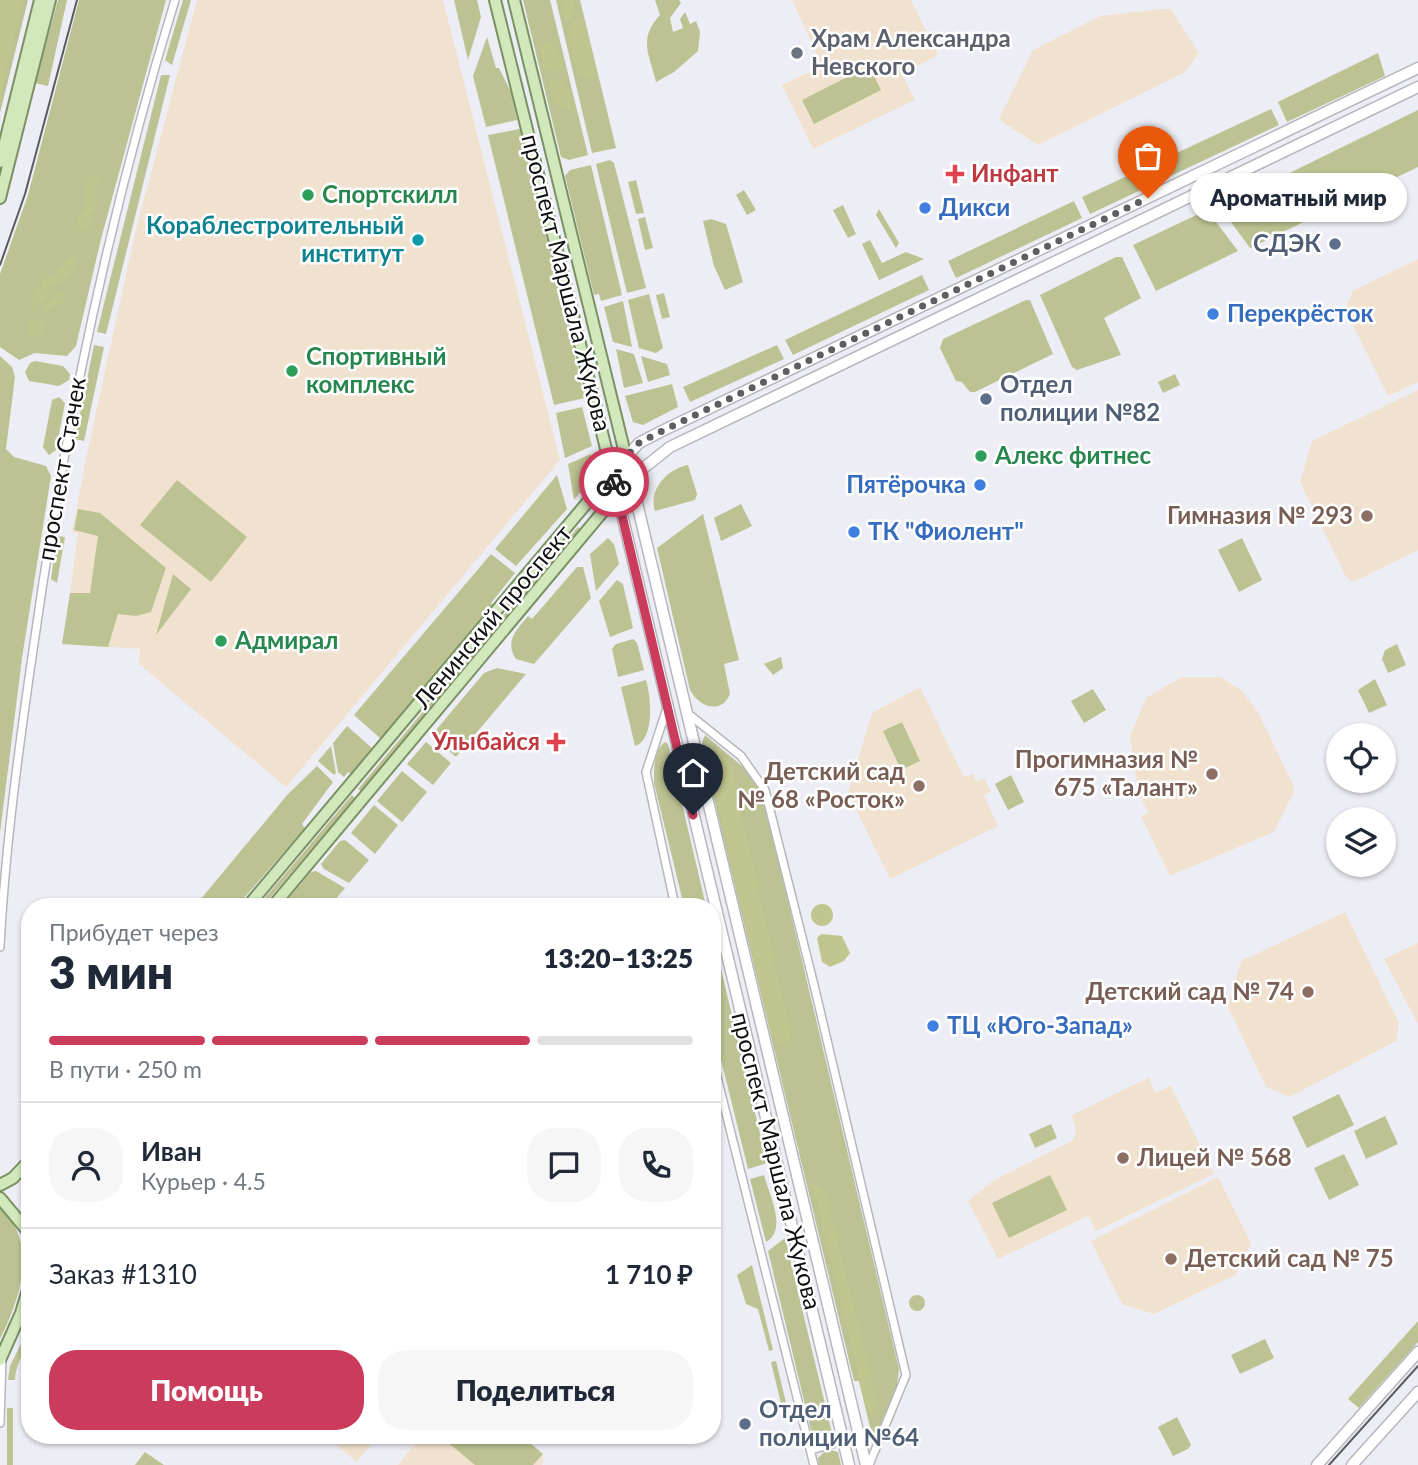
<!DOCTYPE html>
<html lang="ru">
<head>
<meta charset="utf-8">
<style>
	body { margin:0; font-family:Lato,sans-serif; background:#f6f6f7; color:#1f2937; height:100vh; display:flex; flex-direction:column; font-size:26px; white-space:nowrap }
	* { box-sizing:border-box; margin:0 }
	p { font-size:23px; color:#747a83 }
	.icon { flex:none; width:38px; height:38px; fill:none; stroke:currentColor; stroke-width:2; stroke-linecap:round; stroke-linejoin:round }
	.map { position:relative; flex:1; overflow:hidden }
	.side { position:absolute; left:21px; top:898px; width:700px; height:546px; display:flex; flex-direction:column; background:#fff; border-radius:28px; box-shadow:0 2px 5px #0004 }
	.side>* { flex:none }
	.tools { position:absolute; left:1326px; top:723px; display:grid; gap:14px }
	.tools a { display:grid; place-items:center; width:70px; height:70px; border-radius:50%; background:#fff; box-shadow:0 2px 5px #0004; font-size:35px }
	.pin { position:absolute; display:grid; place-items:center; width:60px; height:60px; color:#fff; margin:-72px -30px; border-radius:50% 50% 50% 0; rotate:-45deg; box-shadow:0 0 7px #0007 }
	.pin .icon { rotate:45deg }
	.courier { position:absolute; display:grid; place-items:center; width:70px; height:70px; margin:-35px; border:5px solid #cb3b5c; border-radius:50%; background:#fff; color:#222; box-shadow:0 2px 9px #0007 }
	.bubble { position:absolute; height:49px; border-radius:24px; background:#fff; box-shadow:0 2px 5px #0004; font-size:23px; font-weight:800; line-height:49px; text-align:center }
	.summary em { font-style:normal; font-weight:800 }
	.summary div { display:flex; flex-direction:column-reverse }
	.summary { display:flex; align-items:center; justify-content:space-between; height:119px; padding:0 28px }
	h1 { font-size:46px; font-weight:800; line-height:52px }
	.bar { display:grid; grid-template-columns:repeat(4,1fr); gap:10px 7px; align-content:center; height:84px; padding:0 28px }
	.bar i { height:9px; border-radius:5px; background:#e0e1e3 }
	.bar .selected { background:#cb3b5c }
	.bar p { grid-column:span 4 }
	.line { display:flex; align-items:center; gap:18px; padding:0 28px; border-top:2px solid #e0e1e3 }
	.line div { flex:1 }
	.round { display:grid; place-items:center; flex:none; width:74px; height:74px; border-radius:28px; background:#f6f6f7 }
	.action { display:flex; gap:14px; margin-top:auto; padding:14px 28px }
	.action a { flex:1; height:80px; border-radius:28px; background:#cb3b5c; color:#fff; font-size:28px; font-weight:800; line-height:80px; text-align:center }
	.action a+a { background:#f6f6f7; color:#1f2937 }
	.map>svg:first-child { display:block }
	.education { fill:#f1e2cf }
	.green { fill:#bdc292 }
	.forest { fill:#c1c68e }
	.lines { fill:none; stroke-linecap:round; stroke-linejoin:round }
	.minor-casing { stroke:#b6b7be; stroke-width:10 }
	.secondary-casing { stroke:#b6b7be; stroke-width:13 }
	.primary-casing { stroke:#7a9164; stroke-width:14 }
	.minor { stroke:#fff; stroke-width:7 }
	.secondary { stroke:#fff; stroke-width:10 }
	.primary { stroke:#d1e7bc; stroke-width:10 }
	.tram { stroke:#5b5c5f; stroke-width:2 }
	.done { stroke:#5d5e61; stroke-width:7; stroke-dasharray:0 12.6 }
	.route { stroke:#cb3b5c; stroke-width:9 }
	.worship-dot { fill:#6b7280; stroke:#fff; stroke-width:2.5 }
	.health-dot { fill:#e0444e; stroke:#fff; stroke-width:2.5 }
	.leisure-dot { fill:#2e9e5b; stroke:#fff; stroke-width:2.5 }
	.shop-dot { fill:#3f7fe0; stroke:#fff; stroke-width:2.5 }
	.culture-dot { fill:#0f9aa8; stroke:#fff; stroke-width:2.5 }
	.service-dot { fill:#5c6f8a; stroke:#fff; stroke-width:2.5 }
	.education-dot { fill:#8d6e63; stroke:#fff; stroke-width:2.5 }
	.labels { text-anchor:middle; stroke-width:5; stroke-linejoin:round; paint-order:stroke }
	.worship-label { font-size:24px; font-weight:bold; fill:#5b616d; stroke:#fff; text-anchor:start }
	.health-label { font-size:24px; font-weight:bold; fill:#be3a42; stroke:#fff; text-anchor:start }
	.leisure-label { font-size:24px; font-weight:bold; fill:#27864d; stroke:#fff; text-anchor:start }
	.shop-label { font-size:24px; font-weight:bold; fill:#366cbe; stroke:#fff; text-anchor:start }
	.culture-label { font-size:24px; font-weight:bold; fill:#0d838f; stroke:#fff; text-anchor:end }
	.service-label { font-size:24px; font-weight:bold; fill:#4e5e75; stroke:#fff; text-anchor:start }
	.street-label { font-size:24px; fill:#0f1012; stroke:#fff }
	.education-label { font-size:24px; font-weight:bold; fill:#785e54; stroke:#fff; text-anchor:end }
</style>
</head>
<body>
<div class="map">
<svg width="1418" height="1465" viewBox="0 0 1418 1465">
	<rect width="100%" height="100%" fill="#edeef5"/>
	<path class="education" d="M197 0H443L560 460 286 787 139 664 140 649 63 644 78 533 72 532 87 454 135 233Z
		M792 0H911L938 55 902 74 915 100 813 149 782 85 822 66Z
		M1163 9H1171L1199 53 1185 72 1038 145 1001 121 1000 117 1033 50 1100 16Z
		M1418 259V382L1388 396 1345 309 1353 291Z
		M1418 390V550L1353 582 1346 577 1300 482 1312 441Z
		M1182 677H1221L1242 691 1258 712 1295 789 1274 832 1170 876 1141 816 1148 813 1138 791 1130 736 1146 698Z
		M920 687 964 777 973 774 976 781 984 778 991 791 984 795 998 826 890 879 848 793 872 713Z
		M1345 912 1399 1023 1396 1041 1290 1097 1266 1087 1228 1007 1241 961Z
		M1418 943V1024L1384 959Z
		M1148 1078 1156 1093 1171 1086 1214 1174 1096 1231 1088 1216 998 1259 968 1201 993 1181 1072 1141 1076 1133 1072 1115Z
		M1218 1177 1251 1243 1235 1275 1154 1314 1122 1304 1091 1241Z
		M323 1435H379L357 1462Z
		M422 1435H521L543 1454V1458L542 1465H398Z"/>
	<path class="green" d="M0 0H28L0 113Z
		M58 0H67L48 86 35 83Z
		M79 0H166L101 239 76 346 67 356 35 353 19 360 0 347V274L28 195Z
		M183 0H191L172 65 165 60Z
		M454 0H477L481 17 468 60Z
		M523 0H550L588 155 569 160 561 157Z
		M556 0H580L616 148 592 153Z
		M655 0H679L681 3 670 18 673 32 683 28 680 19 685 12 690 24 696 21 700 32 698 51 674 72 656 82C649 53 638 39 660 15Z
		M487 37 496 68H499L511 92 517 120 486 127 473 76Z
		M1378 53 1385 76 1287 122 1278 102Z
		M869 66 881 90 814 124 802 100Z
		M161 75H170L106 334 97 332Z
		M1271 109 1279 125 1090 214 1082 197Z
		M1418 110V167L1250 248 1220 207Z
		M520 129 585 398 554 405 488 135Z
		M610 160 614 163 646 288 627 293 596 164Z
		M591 165 622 295 601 301 599 294 594 295 565 176 570 170Z
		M636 180 644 213 636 214 628 182Z
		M744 190 756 210 747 215 736 195Z
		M1074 201 1082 218 956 278 948 261Z
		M843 205 856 234 848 238 833 210Z
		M879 209 899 243 896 248 876 215Z
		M1207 210 1238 251 1156 291 1133 245Z
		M645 217 653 248 645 250 638 219Z
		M711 219 726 224 743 282 725 290 714 266 703 221Z
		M870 240 882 263 906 252 924 259 879 280 862 244Z
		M1116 257H1122L1141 298 1104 318 1121 355 1077 370 1072 367 1040 295Z
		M922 275 929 290 793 355 785 340Z
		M664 293 670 317 662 319 656 295Z
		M649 294 663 348 656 353 639 348 628 300Z
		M1026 300H1030L1053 354 975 392H970L962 382 956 381 940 348 943 339Z
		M623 301 632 347 613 342 604 307Z
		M94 345 104 347 84 441 75 439Z
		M777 345 784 359 690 402 683 387Z
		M616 349 634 354 643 383 624 388Z
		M0 356 12 367 15 377 6 449 14 457 46 466 51 476 22 658 0 833Z
		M641 356 667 364 670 375 648 382Z
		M35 361 63 366 70 374 69 380 59 386 29 381 25 372 30 363Z
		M1175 374 1180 385 1163 393 1158 382Z
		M672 384 678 407 643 425 633 422 625 396Z
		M59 397 65 403 56 450 49 455 43 447 52 400Z
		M582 407 592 446 565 458 556 413Z
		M591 454C597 474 586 486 574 500L568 464Z
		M688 465 697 494 695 500 655 511C648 490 667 469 688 465Z
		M557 475 567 509 516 566 495 549Z
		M177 480 247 537 211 582 140 525Z
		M741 504 752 526 721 541 714 518Z
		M78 509 100 513 166 568 151 612 136 616 118 614 108 647 62 644 70 593H90L98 536 74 530Z
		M703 514 739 660 724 664 730 694C721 715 699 707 690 690L657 548Z
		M578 527 581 529 361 791 358 789Z
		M57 536 65 537 57 583 51 579Z
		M608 538 614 544 619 564 596 591 590 554Z
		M1242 538 1262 580 1239 592 1218 550Z
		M491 554 515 573 491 603 494 606 381 739 354 715Z
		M577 567H583L591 598 534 664 516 659C504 641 517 630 528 616L532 619Z
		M173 574 191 589 156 635Z
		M617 580 623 584 633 628 610 637 599 601Z
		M633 639 637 643 644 670 618 677 612 649 616 644Z
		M1397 644 1406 665 1388 673 1382 659 1385 650Z
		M781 657 783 668 773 675 764 664Z
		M497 668 526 674 456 757 431 736 484 673Z
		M1375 679 1387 705 1369 713 1358 690Z
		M646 680C651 696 655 740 635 746L621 687Z
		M1093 689 1106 710 1084 723 1071 701Z
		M902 722 920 761 901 770 883 731Z
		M347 726 372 748 351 774 348 772 344 777 338 772 333 743Z
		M705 735 749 772 762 792 899 1369 897 1388 878 1435 872 1436 859 1381H854L719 820 702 743Z
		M426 742 451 763 433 785 407 764Z
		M665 742 668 744 706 906H684L654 783C654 770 653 751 665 742Z
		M331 746 336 773 334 775 318 761Z
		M317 766 333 782 302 824 305 828 237 906H195L288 794Z
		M402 771 427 792 402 822 377 801Z
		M1011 775 1024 802 1008 810 995 784Z
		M352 795 355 798 263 906H258Z
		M374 805 398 825 375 854 351 833Z
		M345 840 369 860 349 883 324 869 321 864 340 841Z
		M316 871 345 888 330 906H282L311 872Z
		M712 931 767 1163 748 1169 712 1023Z
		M1339 1094 1354 1125 1307 1148 1292 1117Z
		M1385 1116 1398 1144 1366 1159 1354 1131Z
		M1051 1124 1057 1138 1035 1148 1029 1134Z
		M1344 1154 1359 1185 1329 1200 1314 1168Z
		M764 1175C769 1194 788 1230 766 1242L750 1179Z
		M1050 1175 1067 1210 1009 1238 992 1203Z
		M0 1208C39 1242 20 1300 0 1339Z
		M785 1238 832 1433 822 1441 813 1438 768 1251Z
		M752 1265 773 1350 769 1351 758 1309 746 1304 737 1275Z
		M909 1303a8 8 0 1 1 16 0a8 8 0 1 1-16 0Z
		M1418 1321V1342L1359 1408 1348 1399Z
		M30 1325C30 1345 16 1359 15 1380H8L10 1366Z
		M1265 1339 1274 1358 1240 1374 1231 1355Z
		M776 1361 788 1411 783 1412 771 1362Z
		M7 1408H13V1465H7Z
		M1177 1417 1191 1445 1188 1449 1173 1456 1158 1427Z
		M439 1435H520L543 1454 533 1465H475Z
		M827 1449 838 1452 841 1465H819L818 1458Z
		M145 1452 164 1465H135Z"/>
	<path class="forest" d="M0 0H22L0 99Z
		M560 0H575L572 19H565Z
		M577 20H582L586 27 595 76 585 77 578 73 568 31 572 22Z
		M549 41C558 51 568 59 560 72L543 68 540 47Z
		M553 79 561 81 566 90 570 92 572 112 553 101 549 82Z
		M94 175 98 178 95 192 97 209 91 215 92 224 85 232 78 228V216L85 212V183Z
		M70 257 77 258 78 262C68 275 66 286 47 286L50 294 38 307 32 302 36 289 43 286 42 280 54 275Z
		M61 291 67 298 62 300 63 304 52 305 51 310 45 311 42 307Z
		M41 319H45L42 333 33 336 28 329 29 323Z
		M709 751 720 753 731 767 791 1036 785 1044 777 1042 771 1033 706 753Z
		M811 915a11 11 0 1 1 22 0a11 11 0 1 1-22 0Z
		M821 934 842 936 850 953 844 961 830 967 822 962 817 938Z
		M812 1182 826 1192 877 1405 872 1413H868Z"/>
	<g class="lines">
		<g class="minor-casing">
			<path id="minor" d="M667 708 646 772 675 906
				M686 712 741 756 765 790 814 985 906 1375 869 1465
				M0 947C5 850 18 754 32 657 63 435 109 215 175 0
				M712 1057 814 1465
				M0 1423 2 1357
				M811 1450 843 1441"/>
		</g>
		<g class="secondary-casing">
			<path id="secondary" d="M849 1465 612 473 639 443 662 431 1418 68
				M866 1465 631 478 670 447 1418 87
				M1317 1465 1418 1352
				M1352 1465 1418 1392"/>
		</g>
		<g class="primary-casing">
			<path id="primary" d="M0 162 40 0
				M0 198 50 0
				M248 906 612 473 495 0
				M273 906 631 478 514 0
				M0 1185 13 1178 30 1160
				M0 1198 30 1234
				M0 1360 21 1313 30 1283"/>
		</g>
		<use href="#minor" class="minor"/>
		<use href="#secondary" class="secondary"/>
		<use href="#primary" class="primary"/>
		<path class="tram" d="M0 265 25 194 77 0
			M1329 1465 1418 1366"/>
	</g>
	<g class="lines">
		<path class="done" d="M614 482 611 473 639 443 662 431 1148 198"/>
		<path class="route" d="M614 482 693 815"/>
	</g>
	<circle class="worship-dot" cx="797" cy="53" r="7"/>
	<g class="health-dot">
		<path d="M951.5 163.5h7v7h7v7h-7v7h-7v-7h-7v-7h7z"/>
		<path d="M552.5 731.5h7v7h7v7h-7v7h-7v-7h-7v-7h7z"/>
	</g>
	<g class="leisure-dot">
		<circle cx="308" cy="195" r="7"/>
		<circle cx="292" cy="371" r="7"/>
		<circle cx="981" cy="456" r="7"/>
		<circle cx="221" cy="641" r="7"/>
	</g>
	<g class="shop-dot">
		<circle cx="925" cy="208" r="7"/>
		<circle cx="1213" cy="314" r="7"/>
		<circle cx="980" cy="485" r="7"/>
		<circle cx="854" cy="532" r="7"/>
		<circle cx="933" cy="1026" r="7"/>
	</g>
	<circle class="culture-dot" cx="418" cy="240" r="7"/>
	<g class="service-dot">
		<circle cx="1335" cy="244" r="7"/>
		<circle cx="986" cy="399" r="7"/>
		<circle cx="745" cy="1424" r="7"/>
	</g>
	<g class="education-dot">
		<circle cx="1367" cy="516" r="7"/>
		<circle cx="1212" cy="774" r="7"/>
		<circle cx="919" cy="786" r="7"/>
		<circle cx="1308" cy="992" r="7"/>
		<circle cx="1123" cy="1158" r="7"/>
		<circle cx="1171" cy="1259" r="7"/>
	</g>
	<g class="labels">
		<g class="worship-label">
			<text x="811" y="47">Храм Александра<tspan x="811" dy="28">Невского</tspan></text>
		</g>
		<g class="health-label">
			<text x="971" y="182">Инфант</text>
			<text x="540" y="750" text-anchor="end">Улыбайся</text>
		</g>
		<g class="leisure-label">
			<text x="322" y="203">Спортскилл</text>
			<text x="306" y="365">Спортивный<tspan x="306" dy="28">комплекс</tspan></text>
			<text x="995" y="464">Алекс фитнес</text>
			<text x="235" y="649">Адмирал</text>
		</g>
		<g class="shop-label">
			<text x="939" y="216">Дикси</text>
			<text x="1227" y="322">Перекрёсток</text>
			<text x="966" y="493" text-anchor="end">Пятёрочка</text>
			<text x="868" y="540">ТК "Фиолент"</text>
			<text x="947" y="1034">ТЦ «Юго-Запад»</text>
		</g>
		<g class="culture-label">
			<text x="404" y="234">Кораблестроительный<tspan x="404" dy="28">институт</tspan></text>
		</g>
		<g class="service-label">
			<text x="1321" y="252" text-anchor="end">СДЭК</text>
			<text x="1000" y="393">Отдел<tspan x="1000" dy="28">полиции №82</tspan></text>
			<text x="759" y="1418">Отдел<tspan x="759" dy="28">полиции №64</tspan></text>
		</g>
		<g class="street-label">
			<text transform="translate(566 283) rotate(76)" y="8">проспект Маршала Жукова</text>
			<text transform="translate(62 469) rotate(-80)" y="8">проспект Стачек</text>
			<text transform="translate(493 617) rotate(-50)" y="8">Ленинский проспект</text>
			<text transform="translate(776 1161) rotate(76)" y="8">проспект Маршала Жукова</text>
		</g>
		<g class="education-label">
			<text x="1353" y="524">Гимназия № 293</text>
			<text x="1198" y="768">Прогимназия №<tspan x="1198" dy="28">675 «Талант»</tspan></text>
			<text x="905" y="780">Детский сад<tspan x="905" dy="28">№ 68 «Росток»</tspan></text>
			<text x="1294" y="1000">Детский сад № 74</text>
			<text x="1137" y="1166" text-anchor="start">Лицей № 568</text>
			<text x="1185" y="1267" text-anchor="start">Детский сад № 75</text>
		</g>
	</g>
</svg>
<div class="tools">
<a><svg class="icon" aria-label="locate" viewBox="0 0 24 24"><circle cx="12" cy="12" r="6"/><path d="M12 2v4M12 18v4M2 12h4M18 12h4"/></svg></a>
<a><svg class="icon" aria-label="layers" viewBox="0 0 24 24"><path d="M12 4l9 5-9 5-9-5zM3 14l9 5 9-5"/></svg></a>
</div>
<div class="pin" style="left:1148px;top:198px;background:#ea580c"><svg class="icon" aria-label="bag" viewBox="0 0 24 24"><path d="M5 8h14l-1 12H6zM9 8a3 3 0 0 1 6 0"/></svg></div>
<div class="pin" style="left:693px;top:815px;background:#1f2937"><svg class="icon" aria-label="home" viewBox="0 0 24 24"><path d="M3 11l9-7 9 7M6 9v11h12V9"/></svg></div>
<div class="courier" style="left:614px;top:482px"><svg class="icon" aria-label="bike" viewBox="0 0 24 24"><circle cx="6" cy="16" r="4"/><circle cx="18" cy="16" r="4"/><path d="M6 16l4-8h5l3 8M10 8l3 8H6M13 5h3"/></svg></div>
<div class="bubble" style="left:1190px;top:173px;width:217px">Ароматный мир</div>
<section class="side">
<div class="summary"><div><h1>3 мин</h1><p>Прибудет через</p></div><em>13:20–13:25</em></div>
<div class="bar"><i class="selected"></i><i class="selected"></i><i class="selected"></i><i></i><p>В пути · 250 m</p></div>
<div class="line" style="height:126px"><a class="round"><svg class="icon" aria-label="person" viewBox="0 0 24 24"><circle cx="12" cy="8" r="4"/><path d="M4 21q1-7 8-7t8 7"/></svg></a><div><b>Иван</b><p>Курьер · 4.5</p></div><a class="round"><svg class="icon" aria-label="chat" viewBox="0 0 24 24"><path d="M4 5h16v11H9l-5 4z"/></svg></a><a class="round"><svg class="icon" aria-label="phone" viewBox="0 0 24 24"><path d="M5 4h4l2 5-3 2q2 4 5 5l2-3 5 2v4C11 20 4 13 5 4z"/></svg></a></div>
<div class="line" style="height:91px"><div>Заказ #1310</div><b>1 710 ₽</b></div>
<div class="action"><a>Помощь</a><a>Поделиться</a></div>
</section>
</div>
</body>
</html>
